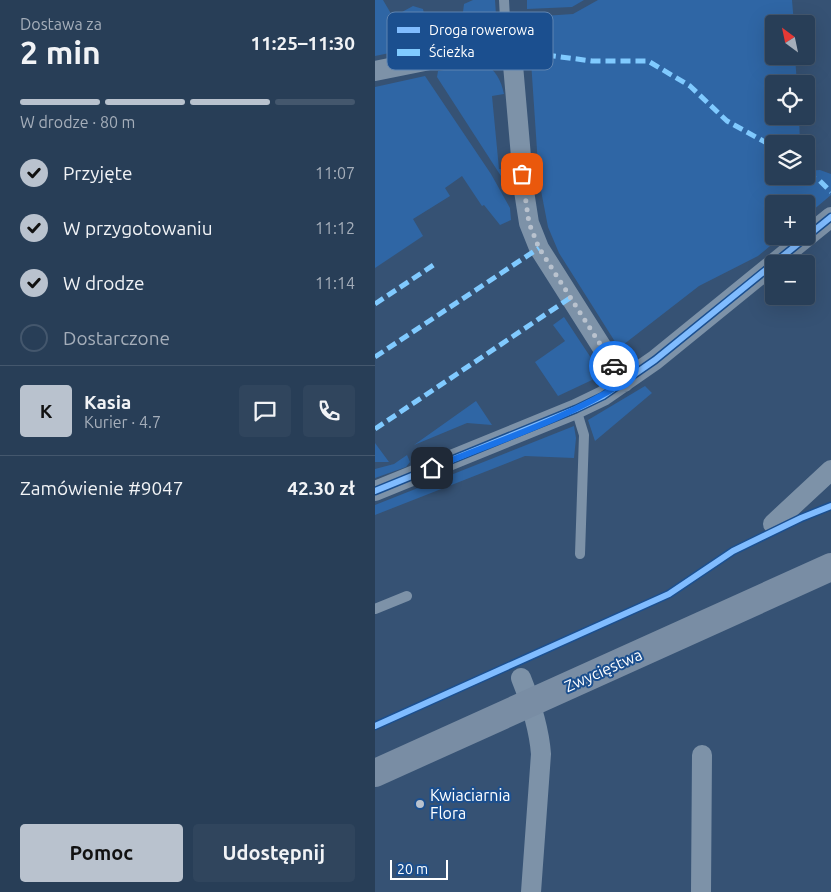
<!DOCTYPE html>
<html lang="pl">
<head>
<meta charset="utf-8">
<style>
	body { margin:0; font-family:Ubuntu,sans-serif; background:#30455d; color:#f1f3f6; height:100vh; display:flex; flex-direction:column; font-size:19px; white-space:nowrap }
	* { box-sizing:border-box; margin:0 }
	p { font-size:16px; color:#a5aeba }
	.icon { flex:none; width:28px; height:28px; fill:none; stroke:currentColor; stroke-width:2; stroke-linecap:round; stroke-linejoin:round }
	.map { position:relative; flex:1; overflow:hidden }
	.sheet { display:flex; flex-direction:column; background:#283e57; width:375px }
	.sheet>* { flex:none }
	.needle { width:32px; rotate:327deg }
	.buttons { position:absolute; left:390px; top:15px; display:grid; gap:10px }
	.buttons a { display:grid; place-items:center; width:50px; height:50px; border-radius:5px; background:#283e57; box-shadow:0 5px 20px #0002,0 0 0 1px #44576d; font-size:25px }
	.scale { position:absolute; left:15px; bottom:12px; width:58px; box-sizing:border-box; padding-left:5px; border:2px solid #fff; border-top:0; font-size:14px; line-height:18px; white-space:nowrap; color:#fff; -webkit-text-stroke:4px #1b4f8f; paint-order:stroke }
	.pin { position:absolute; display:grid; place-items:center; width:42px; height:42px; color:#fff; margin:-21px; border-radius:10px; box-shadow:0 2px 8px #0006 }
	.courier { position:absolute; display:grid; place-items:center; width:50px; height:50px; margin:-25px; border:4px solid #1a73e8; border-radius:50%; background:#fff; color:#222; box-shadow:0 1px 6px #0007 }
	.head em { font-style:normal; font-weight:700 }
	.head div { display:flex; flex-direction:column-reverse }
	.head { display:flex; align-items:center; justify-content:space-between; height:85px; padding:0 20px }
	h1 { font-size:32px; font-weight:700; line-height:38px }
	.bar { display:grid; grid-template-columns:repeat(4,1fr); gap:8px 5px; align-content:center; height:60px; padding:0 20px }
	.bar i { height:6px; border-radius:4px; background:#44576d }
	.bar .current { background:#b9c2ce }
	.bar p { grid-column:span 4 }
	.line { display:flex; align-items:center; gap:12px; padding:0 20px; border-top:1px solid #44576d }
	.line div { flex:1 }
	.round { display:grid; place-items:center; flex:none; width:52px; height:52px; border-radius:5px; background:#30455d }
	ol { padding:0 20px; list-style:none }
	li { display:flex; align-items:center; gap:15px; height:55px }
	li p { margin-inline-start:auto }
	li .icon { padding:5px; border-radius:50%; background:#b9c2ce; color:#111; stroke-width:4 }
	li:last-child { color:#a5aeba }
	li i { width:28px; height:28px; border:2px solid #44576d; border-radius:50% }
	.cta { display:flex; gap:10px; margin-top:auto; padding:10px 20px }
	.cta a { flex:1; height:58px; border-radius:5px; background:#b9c2ce; color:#111; font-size:20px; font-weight:700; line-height:58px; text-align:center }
	.cta a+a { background:#30455d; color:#f1f3f6 }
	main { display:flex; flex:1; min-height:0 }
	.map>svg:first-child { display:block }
	.green { fill:#2f66a5 }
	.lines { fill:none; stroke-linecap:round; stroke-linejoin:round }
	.lane { stroke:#7d92a8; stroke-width:10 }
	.street { stroke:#7d92a8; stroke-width:20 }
	.secondary { stroke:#798da4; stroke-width:28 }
	.quiet { stroke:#80caff; stroke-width:5; stroke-dasharray:10 5; stroke-linecap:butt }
	.cycleway-casing { stroke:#1b4f8f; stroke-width:9 }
	.cycleway { stroke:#80bcff; stroke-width:6 }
	.done { stroke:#b9c2ce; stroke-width:5; stroke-dasharray:0 9 }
	.route { stroke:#1a73e8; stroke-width:6 }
	.poi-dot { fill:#b9c2ce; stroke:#1b4f8f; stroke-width:2 }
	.labels { text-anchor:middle; stroke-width:4; stroke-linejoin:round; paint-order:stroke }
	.street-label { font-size:16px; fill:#fff; stroke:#1b4f8f }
	.poi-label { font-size:16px; fill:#fff; stroke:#1b4f8f; text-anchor:start }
	.key { fill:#1b4f8f; stroke:#5f84b1; stroke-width:1 }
	.key-label { font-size:14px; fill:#fff }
</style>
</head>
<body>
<main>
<section class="sheet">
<div class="head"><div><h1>2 min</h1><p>Dostawa za</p></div><em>11:25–11:30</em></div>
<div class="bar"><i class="current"></i><i class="current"></i><i class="current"></i><i></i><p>W drodze · 80 m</p></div>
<ol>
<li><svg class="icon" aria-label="check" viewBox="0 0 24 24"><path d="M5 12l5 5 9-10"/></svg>Przyjęte<p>11:07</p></li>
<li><svg class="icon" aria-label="check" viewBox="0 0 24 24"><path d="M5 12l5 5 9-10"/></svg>W przygotowaniu<p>11:12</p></li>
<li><svg class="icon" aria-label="check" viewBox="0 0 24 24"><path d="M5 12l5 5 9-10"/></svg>W drodze<p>11:14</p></li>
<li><i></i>Dostarczone</li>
</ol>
<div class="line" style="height:90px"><b class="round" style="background:#b9c2ce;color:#111">K</b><div><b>Kasia</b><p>Kurier · 4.7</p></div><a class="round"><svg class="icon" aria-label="chat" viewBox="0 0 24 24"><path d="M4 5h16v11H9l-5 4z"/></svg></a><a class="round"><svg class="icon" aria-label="phone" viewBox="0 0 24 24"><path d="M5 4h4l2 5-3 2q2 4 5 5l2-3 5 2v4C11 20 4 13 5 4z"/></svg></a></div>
<div class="line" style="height:65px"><div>Zamówienie #9047</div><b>42.30 zł</b></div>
<div class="cta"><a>Pomoc</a><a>Udostępnij</a></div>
</section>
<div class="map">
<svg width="456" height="892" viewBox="0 0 456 892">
	<rect width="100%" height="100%" fill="#365274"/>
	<path class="green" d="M0 0H8L18 17 31 45 29 50 0 56Z
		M98 0H120L121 15 111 16 51 40 40 41 36 36 27 15V12L38 6 48 9 51 22 87 20 89 4Z
		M152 0H209L197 7 152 9Z
		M223 0H417L419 24H399V56H420L422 84H399V116H424L425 144H399V176H431V171L445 170 456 174V195L431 216V204H399V236H407L383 256 324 286 244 348 184 253 173 227 164 180 156 61 166 52 175 51 171 24 154 19 153 17 198 14Z
		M108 63C121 70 126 80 129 94L117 96 124 169 136 170 135 190 62 77 63 71Z
		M50 76 116 174 135 208 136 220 125 225 109 205 107 206 87 176 70 188 75 196 38 219 48 236 0 268V87Z
		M189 317 222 367 221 376 217 380 183 396 160 362 190 341 178 325Z
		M270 386 277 393 220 441 213 420Z
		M101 401 117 425 92 423 39 445Z
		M199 426 201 438 199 458 150 456 0 515V505Z
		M0 443 14 462H0Z
		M32 455 35 462 31 467 0 478V469L19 464Z"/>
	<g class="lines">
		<path class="lane" d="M129 0 130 19 134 44
			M201 409 209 435 205 554
			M0 609 32 596"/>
		<path class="street" d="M0 71 134 44 138 65 149 191 154 223 164 248 249 382
			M0 491 201 409 228 396 280 360 456 217
			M398 524 456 470
			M146 678C156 703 164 727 166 754L156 892
			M326 892 327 755"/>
		<path class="secondary" d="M0 773 456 567"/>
		<path class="quiet" d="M156 53 217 61H273L315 86 352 121 399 147
			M431 176 444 180 456 192
			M0 304 60 264
			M0 357 164 248
			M0 429 195 298"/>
		<g class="cycleway-casing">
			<path id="cycleway" d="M0 491 201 409 228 396 280 360 456 217
				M0 726 294 594 358 551 426 518 456 506"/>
		</g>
		<use href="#cycleway" class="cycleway"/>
	</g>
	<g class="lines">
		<path class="done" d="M147 174 154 223 164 248 239 366"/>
		<path class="route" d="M57 468C120 442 192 419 249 382L239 366"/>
	</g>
	<circle class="poi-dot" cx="45" cy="804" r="5"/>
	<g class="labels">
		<g class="street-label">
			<text transform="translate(228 670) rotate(-24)" y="6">Zwycięstwa</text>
		</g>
		<g class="poi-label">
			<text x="55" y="801">Kwiaciarnia<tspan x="55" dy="18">Flora</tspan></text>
		</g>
	</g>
	<rect x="12" y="12" width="166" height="58" rx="8" class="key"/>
	<rect x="22" y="27" width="23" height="6" fill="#80bcff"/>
	<rect x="22" y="49" width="23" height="7" fill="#80caff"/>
	<g class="key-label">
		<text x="54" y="35">Droga rowerowa</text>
		<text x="54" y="57">Ścieżka</text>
	</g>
</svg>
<div class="buttons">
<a><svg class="needle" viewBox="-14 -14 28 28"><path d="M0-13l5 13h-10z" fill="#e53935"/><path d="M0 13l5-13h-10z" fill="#a5aeba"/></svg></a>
<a><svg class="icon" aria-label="locate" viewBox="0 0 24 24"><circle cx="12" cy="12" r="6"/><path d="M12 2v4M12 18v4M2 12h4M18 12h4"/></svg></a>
<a><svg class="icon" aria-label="layers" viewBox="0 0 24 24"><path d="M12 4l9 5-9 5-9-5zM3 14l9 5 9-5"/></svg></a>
<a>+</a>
<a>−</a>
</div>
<div class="scale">20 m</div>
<div class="pin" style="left:147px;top:174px;background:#ea580c"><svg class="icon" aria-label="bag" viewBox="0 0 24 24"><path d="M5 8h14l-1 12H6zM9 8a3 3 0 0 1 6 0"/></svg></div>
<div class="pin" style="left:57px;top:468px;background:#1f2937"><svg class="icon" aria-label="home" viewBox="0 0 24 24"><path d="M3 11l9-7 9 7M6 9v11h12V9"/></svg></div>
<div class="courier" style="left:239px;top:366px"><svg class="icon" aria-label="car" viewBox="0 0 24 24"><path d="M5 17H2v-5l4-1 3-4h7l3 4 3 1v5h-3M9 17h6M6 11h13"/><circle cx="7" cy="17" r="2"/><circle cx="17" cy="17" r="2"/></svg></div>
</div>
</main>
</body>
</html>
